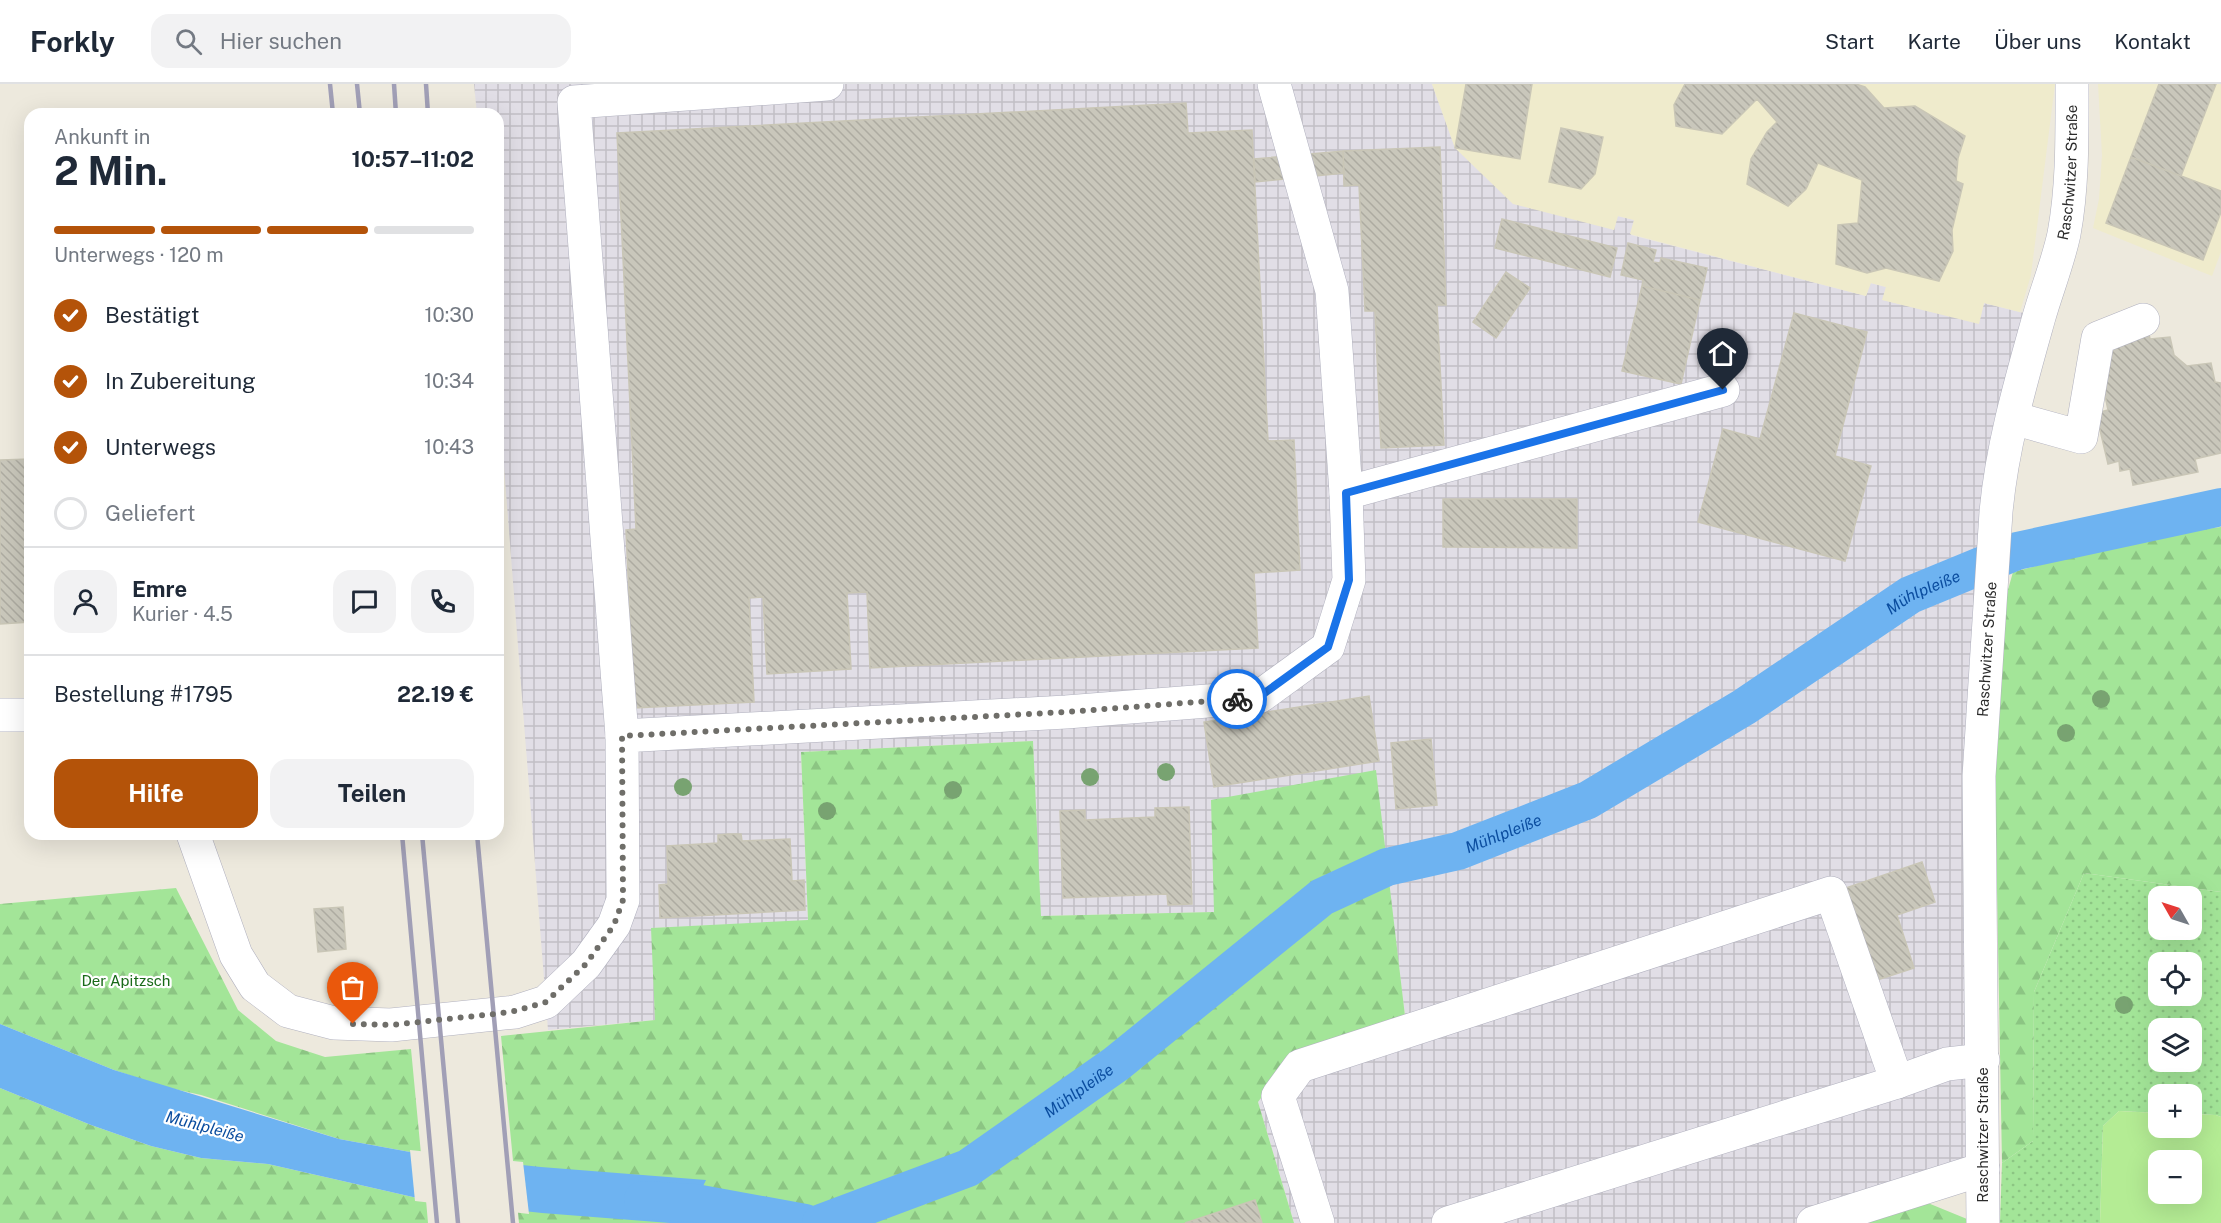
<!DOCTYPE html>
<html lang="de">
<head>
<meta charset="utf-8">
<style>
	body { margin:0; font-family:"Public Sans",sans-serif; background:#f2f2f3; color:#1f2937; height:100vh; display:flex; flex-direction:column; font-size:22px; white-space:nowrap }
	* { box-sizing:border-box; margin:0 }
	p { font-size:20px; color:#747a83 }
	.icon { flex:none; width:33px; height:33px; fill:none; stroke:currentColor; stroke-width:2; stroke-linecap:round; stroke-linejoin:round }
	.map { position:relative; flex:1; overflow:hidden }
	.drawer { position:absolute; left:24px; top:24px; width:480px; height:732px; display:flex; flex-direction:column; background:#fff; border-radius:18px; box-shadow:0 6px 24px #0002 }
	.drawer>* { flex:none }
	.needle { width:39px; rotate:309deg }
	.buttons { position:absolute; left:2148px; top:802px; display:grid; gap:12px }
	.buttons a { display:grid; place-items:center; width:54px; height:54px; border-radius:12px; background:#fff; box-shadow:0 6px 24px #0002; font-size:30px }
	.pin { position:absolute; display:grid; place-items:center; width:51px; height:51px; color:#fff; margin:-62px -26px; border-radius:50% 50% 50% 0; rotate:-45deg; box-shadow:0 0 6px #0007 }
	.pin .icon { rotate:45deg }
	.courier { position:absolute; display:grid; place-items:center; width:60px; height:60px; margin:-30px; border:4px solid #1a73e8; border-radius:50%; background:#fff; color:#222; box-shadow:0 2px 8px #0007 }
	.overview em { font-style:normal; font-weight:700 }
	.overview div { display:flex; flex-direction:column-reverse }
	.overview { display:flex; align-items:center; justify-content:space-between; height:102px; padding:0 30px }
	h1 { font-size:39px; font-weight:700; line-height:45px }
	.bar { display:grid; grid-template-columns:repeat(4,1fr); gap:9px 6px; align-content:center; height:72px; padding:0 30px }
	.bar i { height:8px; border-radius:4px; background:#e0e1e3 }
	.bar .active { background:#b45309 }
	.bar p { grid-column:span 4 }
	.line { display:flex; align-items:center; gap:15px; padding:0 30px; border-top:2px solid #e0e1e3 }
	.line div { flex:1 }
	.round { display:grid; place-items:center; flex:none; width:63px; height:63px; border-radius:18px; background:#f2f2f3 }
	ol { padding:0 30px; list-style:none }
	li { display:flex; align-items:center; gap:18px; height:66px }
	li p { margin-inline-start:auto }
	li .icon { padding:6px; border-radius:50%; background:#b45309; color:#fff; stroke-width:4 }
	li:last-child { color:#747a83 }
	li i { width:33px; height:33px; border:3px solid #e0e1e3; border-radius:50% }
	.button { display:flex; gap:12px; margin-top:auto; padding:12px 30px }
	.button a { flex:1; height:69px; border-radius:18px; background:#b45309; color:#fff; font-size:24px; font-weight:700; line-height:69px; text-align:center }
	.button a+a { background:#f2f2f3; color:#1f2937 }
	header { display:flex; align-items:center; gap:36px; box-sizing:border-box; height:84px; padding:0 30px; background:#fff; border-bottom:2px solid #e0e1e3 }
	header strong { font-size:28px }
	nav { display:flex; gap:33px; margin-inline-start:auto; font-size:21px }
	.search { width:420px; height:54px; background:#f2f2f3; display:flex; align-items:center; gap:15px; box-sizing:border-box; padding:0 21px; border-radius:18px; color:#747a83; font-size:22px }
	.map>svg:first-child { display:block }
	.industrial { fill:url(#industrial-grid) }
	.education { fill:#efebcc }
	.grass { fill:url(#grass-dots); fill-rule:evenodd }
	.forest { fill:url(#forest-firs) }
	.pitch { fill:#b4ec94; fill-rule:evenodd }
	.water { fill:#6eb3f1 }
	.pier { fill:#ede9dd }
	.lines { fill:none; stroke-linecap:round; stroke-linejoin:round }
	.canal { stroke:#6eb3f1; stroke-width:38 }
	.building { fill:url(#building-back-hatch); stroke:#c9c6b6; stroke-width:1.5 }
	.minor-casing { stroke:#b1b1bf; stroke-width:34 }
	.minor { stroke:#fff; stroke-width:33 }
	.rail { stroke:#a19fb6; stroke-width:4.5 }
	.tree { fill:#78a371 }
	.done { stroke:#6f6e69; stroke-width:6; stroke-dasharray:0 10.8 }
	.route { stroke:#1a73e8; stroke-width:8 }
	.labels { text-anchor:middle; stroke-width:4.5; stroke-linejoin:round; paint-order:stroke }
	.street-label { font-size:15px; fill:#2b2b2b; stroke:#fff }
	.park-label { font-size:15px; fill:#196a19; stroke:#fff }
	.water-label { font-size:16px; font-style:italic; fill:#0b4d9f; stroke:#fff }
</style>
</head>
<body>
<header>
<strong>Forkly</strong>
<div class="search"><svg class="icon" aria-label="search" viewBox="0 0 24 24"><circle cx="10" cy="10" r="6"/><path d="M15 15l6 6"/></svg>Hier suchen</div>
<nav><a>Start</a><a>Karte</a><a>Über uns</a><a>Kontakt</a></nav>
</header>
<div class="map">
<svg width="2221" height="1139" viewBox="0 0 2221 1139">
	<defs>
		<pattern id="industrial-grid" width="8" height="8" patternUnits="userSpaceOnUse" patternTransform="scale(1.5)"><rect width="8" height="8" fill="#e1dee6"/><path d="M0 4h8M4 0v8" fill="none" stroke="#c1bfc5"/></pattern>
		<pattern id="grass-dots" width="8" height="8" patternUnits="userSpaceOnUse" patternTransform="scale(1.5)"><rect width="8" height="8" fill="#a3e598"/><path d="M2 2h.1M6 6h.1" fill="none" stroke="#8cc583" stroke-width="1.8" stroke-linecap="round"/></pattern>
		<pattern id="forest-firs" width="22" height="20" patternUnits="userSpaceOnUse" patternTransform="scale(1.5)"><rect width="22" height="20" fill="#a3e598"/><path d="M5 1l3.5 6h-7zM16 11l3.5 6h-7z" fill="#8cc583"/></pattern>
		<pattern id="building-back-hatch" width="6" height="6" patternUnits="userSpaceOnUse" patternTransform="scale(1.5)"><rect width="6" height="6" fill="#c9c7bb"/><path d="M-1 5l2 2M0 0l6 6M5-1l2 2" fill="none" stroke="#adaba1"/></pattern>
	</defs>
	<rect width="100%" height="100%" fill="#ede9dd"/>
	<path class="industrial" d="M474 0H1432L1455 64 1614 146 1617 132 1634 136 1631 151 1866 212 1870 199 1886 203 1883 216 1979 239 1984 219 2039 233 2013 334 1983 1085 1813 1139H1294L1258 1018 1293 969 1405 932 1375 686 1215 828 1040 832 1033 657 801 668 808 837 652 844 655 936 548 946 498 306V30H477Z"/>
	<path class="education" d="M1432 0H2055L2031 191 2020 228 1984 219 1979 240 1882 216 1886 203 1871 199 1866 212 1630 150 1634 136 1618 132 1614 146 1513 120 1455 64Z
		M2098 0H2221V168L2212 192 2093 144 2099 115 2102 71Z"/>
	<path class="grass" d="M2084 789 2221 808V1033L2216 1031 2192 1030V1011H2158V1029L2119 1027 2103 1042 2100 1139H2000L2002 1079 2033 1057 2034 908ZM2158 813H2192V846H2158ZM2158 879H2192V912H2158ZM2158 945H2192V978H2158Z"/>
	<path class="forest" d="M2221 443V808L2084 789 2034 908 2033 1057 2002 1079 1995 694 2006 513 2013 488 2157 451Z
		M1033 657 1041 832 1214 828 1211 716 1376 686 1405 932 1294 969 1258 1018 1294 1139H519L501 952 655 936 651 844 808 836 801 668Z
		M176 804 238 926 276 957 325 973 411 965 421 1070 339 1055 201 1011 165 1003 114 986 0 940V820Z
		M0 1004 91 1041 151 1062 201 1074 268 1080 426 1116 428 1139H0Z
		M1923 1117 1967 1135V1139H1855Z"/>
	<path class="pitch" d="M2119 1027 2158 1029V1044H2192V1030L2216 1031 2221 1033V1139H2100L2103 1042ZM2158 1077H2192V1110H2158Z"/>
	<path class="water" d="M0 940 114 986 339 1055 421 1070 541 1083 706 1096 695 1119 701 1139H670L542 1129 426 1116 268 1080 201 1074 151 1062 91 1041 0 1004Z"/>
	<path class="pier" d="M410 1066 523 1078 529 1130 415 1117Z"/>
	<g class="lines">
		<g class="canal">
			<path d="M643 1116 695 1119 805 1139"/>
			<path id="s1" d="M821 1139 968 1084 1116 980 1322 813 1387 783 1458 767 1588 716 1744 623 1910 511 2017 467 2221 423"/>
		</g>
	</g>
	<path class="building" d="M1466 0H1532L1520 75 1455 64Z
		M1685 0H1856L1865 3 1884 24 1915 22 1965 52 1958 74 1956 97 1963 100 1952 146 1953 167 1939 197 1886 184 1867 189 1836 180 1838 141 1858 139 1862 96 1818 79 1806 105 1788 122 1747 100 1751 75 1767 48 1777 38 1757 15 1722 50 1676 42 1674 21Z
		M2159 0H2216L2181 92 2131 73Z
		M1186 19 1188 49 1252 46 1268 357 1294 356 1300 486 1254 489 1258 564 870 584 867 508 847 509 851 585 767 590 763 513 749 514 754 618 634 624 626 446 636 445 617 49Z
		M1561 44 1603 53 1595 90 1581 105 1549 98Z
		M1440 63 1446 221H1437L1444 361 1381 364 1375 227H1365L1359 101 1344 102 1343 67Z
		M1343 67 1344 89 1255 98 1254 75Z
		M2131 73 2221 107V128L2203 176 2106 139Z
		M1502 135 1617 164 1610 193 1495 164Z
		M1628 159 1656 166 1653 178 1660 179 1661 174 1707 184 1700 216 1642 202 1643 196 1621 191Z
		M1506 188 1530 204 1496 254 1473 238Z
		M1642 202 1700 216 1681 300 1622 287Z
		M1794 229 1867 248 1835 372 1871 382 1845 477 1698 438 1723 345 1760 355Z
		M2149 250 2150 255 2170 253 2174 271 2187 282 2211 279 2215 298 2221 299V369L2195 375 2198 388 2133 401 2130 385 2120 387 2119 377 2108 380 2096 329 2108 326 2099 282 2103 266Z
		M30 375V538L0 540V376Z
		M1443 415H1577V464L1443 463Z
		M1369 612 1379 677 1214 703 1204 638Z
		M1431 655 1437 721 1396 725 1391 659Z
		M1189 723 1192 820 1168 821 1167 810 1063 814 1060 727 1085 726V736L1155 733V724Z
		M729 750H741L742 757 790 755 792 797 804 796 805 826 660 834 659 801 668 800 667 762 718 759V751Z
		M1922 778 1935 818 1897 831 1914 884 1877 896 1846 804Z
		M343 823 346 865 318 868 314 825Z
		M1255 1116 1262 1139H1185Z"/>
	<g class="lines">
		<g class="minor-casing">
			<g id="minor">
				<path d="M2013 334 2081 353 2098 254 2143 236"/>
				<path d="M1346 409 1723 306"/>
				<path d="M0 631H30"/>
				<path d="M622 652 574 18 827 0"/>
				<path d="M193 750 236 871 255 902 288 927 334 939 391 941 515 928 546 918 586 880 614 841 623 816 622 652 1066 628 1259 613 1328 563 1349 496 1346 409 1332 207 1274 0"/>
				<path d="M1318 1139 1278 1012 1300 982 1831 809 1897 998"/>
				<path d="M1448 1139 1897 998 1947 980 1983 976"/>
				<path d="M1813 1139 1983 1085"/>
				<path id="s2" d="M1983 1139 1979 692 1996 428C2002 362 2021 297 2039 233 2047 205 2058 178 2064 150 2073 101 2072 50 2072 0"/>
			</g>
		</g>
		<use href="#minor" class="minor"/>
		<path class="rail" d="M330 0 333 30
			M357 0 360 30
			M394 0 396 30
			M426 0 428 30
			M402 750 437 1139
			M422 750 458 1139
			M477 750 513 1139"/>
	</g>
	<g class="tree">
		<circle cx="2101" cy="615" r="9"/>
		<circle cx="2066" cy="649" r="9"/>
		<circle cx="1166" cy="688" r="9"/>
		<circle cx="1090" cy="693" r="9"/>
		<circle cx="683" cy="703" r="9"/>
		<circle cx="953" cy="706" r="9"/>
		<circle cx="827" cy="727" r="9"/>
		<circle cx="2124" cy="921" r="9"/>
	</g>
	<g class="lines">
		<path class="done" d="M353 940 391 941 494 930 515 927 546 918 586 880 614 841 623 816 622 652 1066 628 1237 615"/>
		<path class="route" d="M1237 615 1259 613 1328 563 1349 496 1346 409 1723 306"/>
	</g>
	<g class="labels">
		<g class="street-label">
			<text dy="5" stroke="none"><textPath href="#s2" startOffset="1060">Raschwitzer Straße</textPath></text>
			<text dy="5" stroke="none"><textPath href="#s2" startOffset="574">Raschwitzer Straße</textPath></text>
			<text transform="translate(1983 1051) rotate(-90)" y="5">Raschwitzer Straße</text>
		</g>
		<g class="park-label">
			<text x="126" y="902">Der Apitzsch</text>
		</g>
		<g class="water-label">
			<text dy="6" stroke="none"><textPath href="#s1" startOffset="1282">Mühlpleiße</textPath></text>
			<text dy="6" stroke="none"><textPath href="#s1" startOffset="796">Mühlpleiße</textPath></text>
			<text dy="6" stroke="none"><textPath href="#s1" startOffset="292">Mühlpleiße</textPath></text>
			<text transform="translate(205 1042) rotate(15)" y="6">Mühlpleiße</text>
		</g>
	</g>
</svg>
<div class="buttons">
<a><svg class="needle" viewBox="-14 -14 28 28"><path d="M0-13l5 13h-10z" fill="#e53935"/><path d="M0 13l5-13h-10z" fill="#747a83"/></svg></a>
<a><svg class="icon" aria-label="locate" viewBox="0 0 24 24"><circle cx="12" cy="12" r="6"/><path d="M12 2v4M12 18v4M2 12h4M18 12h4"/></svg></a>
<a><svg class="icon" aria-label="layers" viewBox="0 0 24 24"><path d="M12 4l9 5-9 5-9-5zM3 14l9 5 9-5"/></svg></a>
<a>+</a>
<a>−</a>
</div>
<div class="pin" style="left:353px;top:940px;background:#ea580c"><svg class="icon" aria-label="bag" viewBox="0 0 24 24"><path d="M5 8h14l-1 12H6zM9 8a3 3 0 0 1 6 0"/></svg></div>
<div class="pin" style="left:1723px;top:306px;background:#1f2937"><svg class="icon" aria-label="home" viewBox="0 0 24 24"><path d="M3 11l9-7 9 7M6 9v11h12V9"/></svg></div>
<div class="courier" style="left:1237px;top:615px"><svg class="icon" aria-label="bike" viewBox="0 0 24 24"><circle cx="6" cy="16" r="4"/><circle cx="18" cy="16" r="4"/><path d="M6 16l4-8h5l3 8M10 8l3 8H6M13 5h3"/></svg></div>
<section class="drawer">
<div class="overview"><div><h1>2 Min.</h1><p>Ankunft in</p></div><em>10:57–11:02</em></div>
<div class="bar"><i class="active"></i><i class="active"></i><i class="active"></i><i></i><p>Unterwegs · 120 m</p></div>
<ol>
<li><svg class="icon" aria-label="check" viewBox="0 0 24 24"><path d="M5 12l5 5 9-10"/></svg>Bestätigt<p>10:30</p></li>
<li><svg class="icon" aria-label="check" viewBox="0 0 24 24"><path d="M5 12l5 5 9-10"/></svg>In Zubereitung<p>10:34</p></li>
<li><svg class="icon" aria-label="check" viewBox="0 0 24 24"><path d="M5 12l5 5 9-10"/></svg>Unterwegs<p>10:43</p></li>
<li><i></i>Geliefert</li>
</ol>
<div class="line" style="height:108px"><a class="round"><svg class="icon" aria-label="person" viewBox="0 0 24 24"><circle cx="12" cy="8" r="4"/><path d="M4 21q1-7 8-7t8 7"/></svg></a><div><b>Emre</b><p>Kurier · 4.5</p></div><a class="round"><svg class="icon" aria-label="chat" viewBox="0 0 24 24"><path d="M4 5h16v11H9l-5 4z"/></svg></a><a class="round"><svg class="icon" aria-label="phone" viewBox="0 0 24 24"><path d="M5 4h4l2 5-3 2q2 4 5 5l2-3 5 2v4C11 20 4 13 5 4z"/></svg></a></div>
<div class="line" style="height:78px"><div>Bestellung #1795</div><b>22.19 €</b></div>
<div class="button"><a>Hilfe</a><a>Teilen</a></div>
</section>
</div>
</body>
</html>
